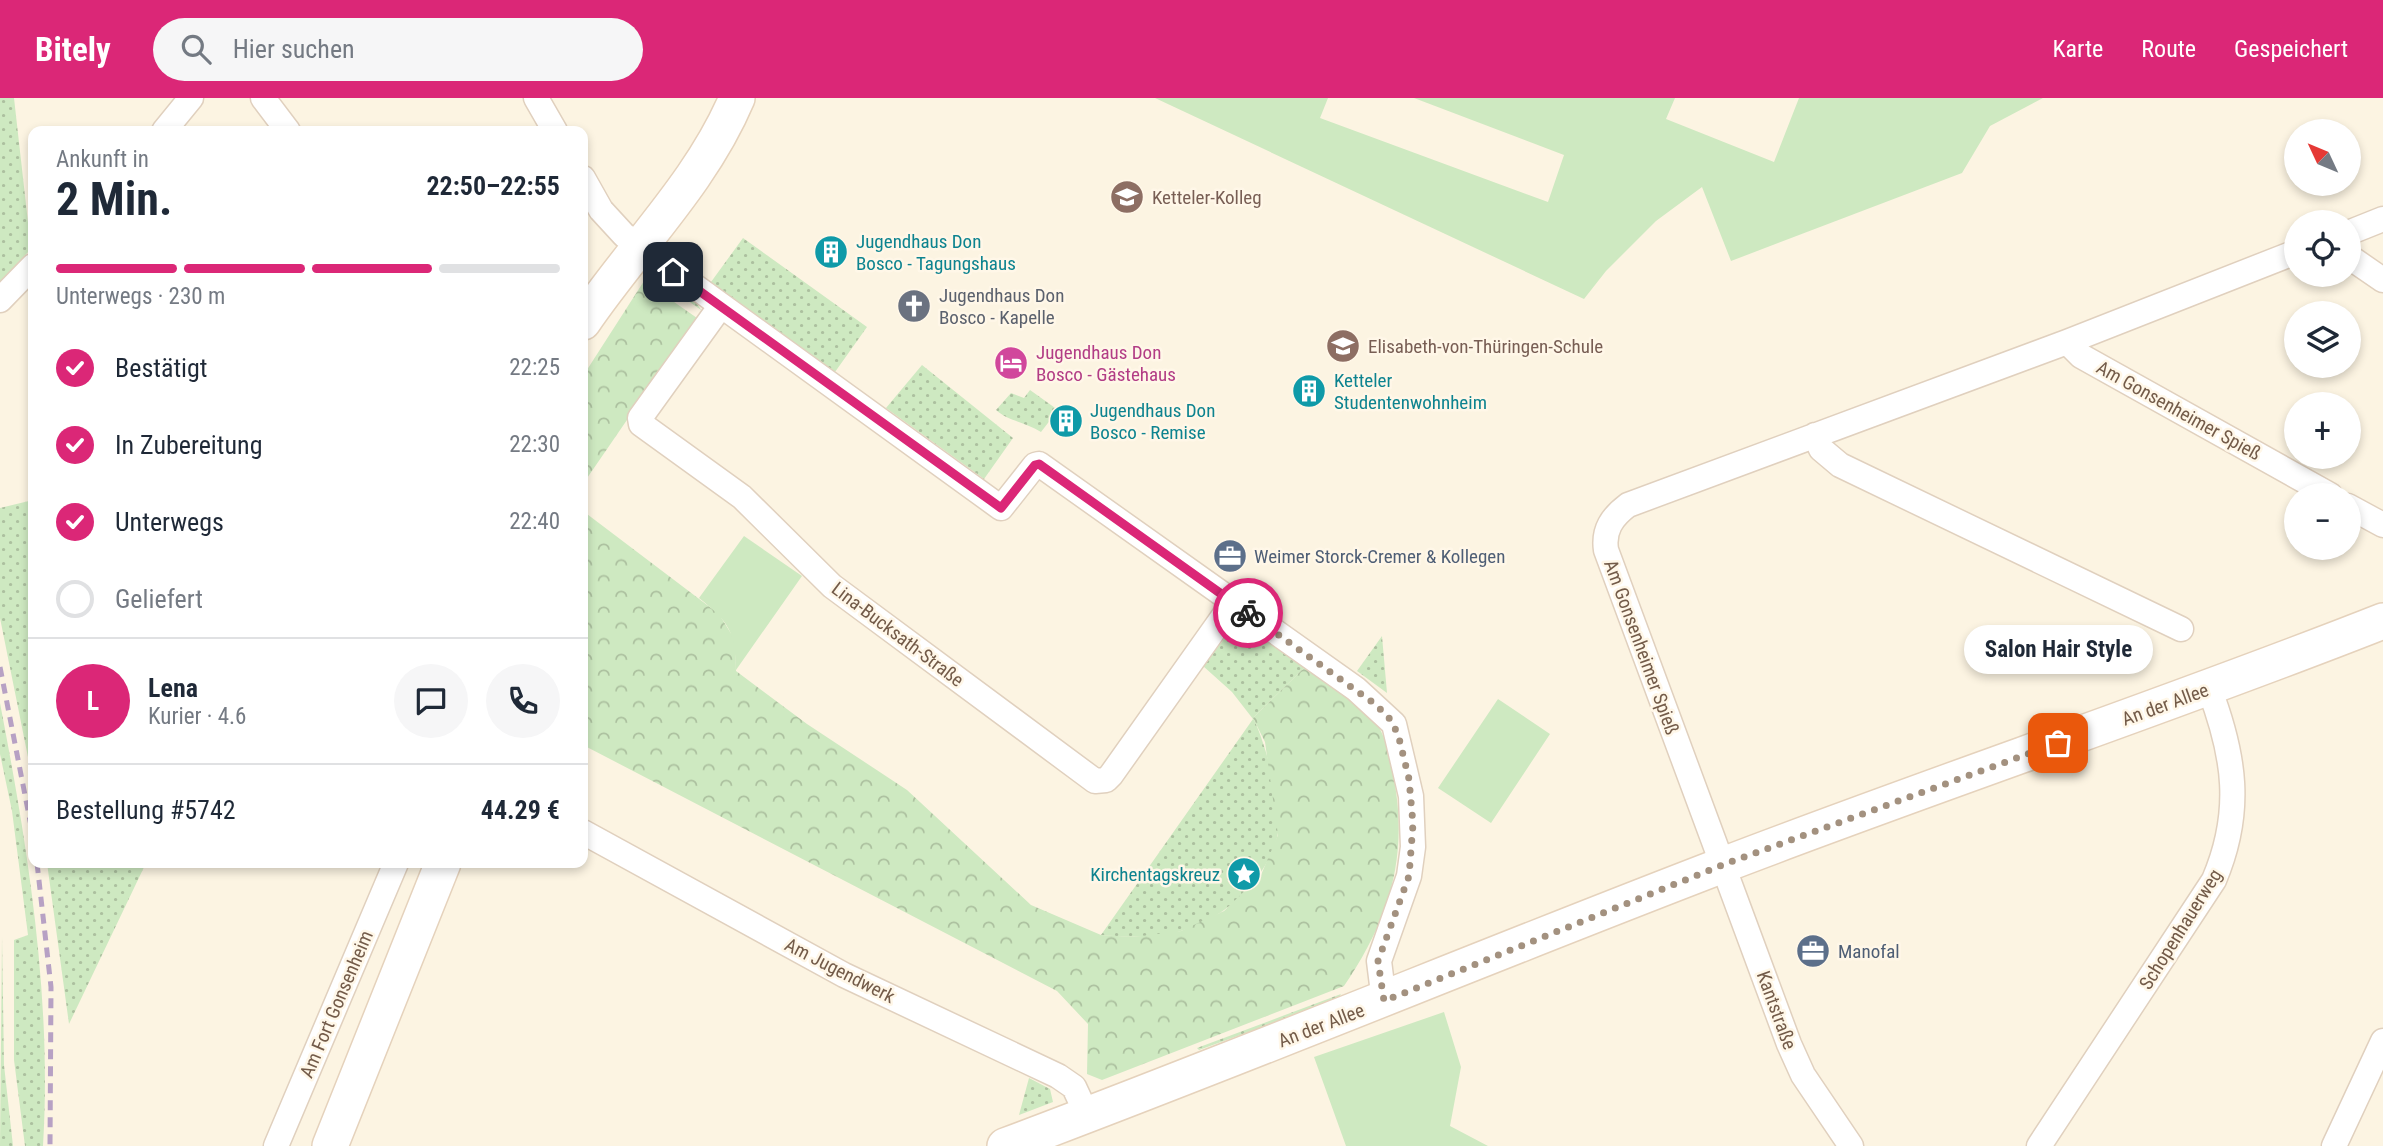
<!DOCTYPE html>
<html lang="de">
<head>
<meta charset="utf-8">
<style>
	body { margin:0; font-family:"Roboto Condensed",sans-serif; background:#f6f6f7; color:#1f2937; height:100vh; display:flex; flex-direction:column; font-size:26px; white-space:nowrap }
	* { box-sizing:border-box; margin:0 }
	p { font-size:23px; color:#747a83 }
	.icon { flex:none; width:38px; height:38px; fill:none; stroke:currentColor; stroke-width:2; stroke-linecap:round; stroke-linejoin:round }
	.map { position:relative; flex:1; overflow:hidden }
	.panel { position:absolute; left:28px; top:28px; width:560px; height:742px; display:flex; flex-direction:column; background:#fff; border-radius:14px; box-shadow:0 4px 10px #0003 }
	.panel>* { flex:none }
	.needle { width:46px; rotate:314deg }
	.buttons { position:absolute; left:2284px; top:21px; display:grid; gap:14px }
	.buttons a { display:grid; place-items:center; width:77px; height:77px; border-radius:50%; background:#fff; box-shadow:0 4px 10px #0003; font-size:35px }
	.pin { position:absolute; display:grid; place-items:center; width:60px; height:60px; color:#fff; margin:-30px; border-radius:14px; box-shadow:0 4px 10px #0006 }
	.courier { position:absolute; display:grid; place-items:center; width:70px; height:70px; margin:-35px; border:5px solid #db2777; border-radius:50%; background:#fff; color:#222; box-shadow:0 2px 9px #0007 }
	.bubble { position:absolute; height:49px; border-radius:24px; background:#fff; box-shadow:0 4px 10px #0003; font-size:23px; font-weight:700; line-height:49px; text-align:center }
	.head em { font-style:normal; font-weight:700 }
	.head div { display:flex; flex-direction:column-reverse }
	.head { display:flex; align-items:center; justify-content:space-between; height:119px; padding:0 28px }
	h1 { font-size:46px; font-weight:700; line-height:52px }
	.bar { display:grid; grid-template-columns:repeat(4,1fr); gap:10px 7px; align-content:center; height:84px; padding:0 28px }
	.bar i { height:9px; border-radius:5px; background:#e0e1e3 }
	.bar .active { background:#db2777 }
	.bar p { grid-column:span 4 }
	.line { display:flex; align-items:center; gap:18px; padding:0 28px; border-top:2px solid #e0e1e3 }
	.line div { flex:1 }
	.round { display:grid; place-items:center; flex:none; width:74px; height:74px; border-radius:37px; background:#f6f6f7 }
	ol { padding:0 28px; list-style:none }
	li { display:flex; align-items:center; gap:21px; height:77px }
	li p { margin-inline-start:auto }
	li .icon { padding:7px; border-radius:50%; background:#db2777; color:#fff; stroke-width:4 }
	li:last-child { color:#747a83 }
	li i { width:38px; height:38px; border:4px solid #e0e1e3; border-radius:50% }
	header { display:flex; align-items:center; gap:42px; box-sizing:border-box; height:98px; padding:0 35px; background:#db2777; color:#fff }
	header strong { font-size:33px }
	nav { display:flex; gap:38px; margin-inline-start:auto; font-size:24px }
	.search { width:490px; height:63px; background:#f6f6f7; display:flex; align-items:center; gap:18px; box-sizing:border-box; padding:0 24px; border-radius:38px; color:#747a83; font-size:26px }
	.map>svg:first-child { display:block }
	.grass { fill:url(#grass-dots) }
	.forest { fill:url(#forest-crowns) }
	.park { fill:#cee9c1 }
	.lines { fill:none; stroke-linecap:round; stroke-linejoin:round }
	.street-casing { stroke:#e0d0be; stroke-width:27 }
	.secondary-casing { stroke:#e5d2bc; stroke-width:38 }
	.street { stroke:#fff; stroke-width:24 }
	.secondary { stroke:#fff; stroke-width:35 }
	.rail { stroke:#b7a1c4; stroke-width:5; stroke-dasharray:10 7; stroke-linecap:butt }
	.done { stroke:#a3917f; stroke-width:7; stroke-dasharray:0 12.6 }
	.route { stroke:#db2777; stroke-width:9 }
	.labels { text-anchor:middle; stroke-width:5; stroke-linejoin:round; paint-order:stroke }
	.education-label { font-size:19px; fill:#785e54; stroke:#fff7e8; text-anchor:start }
	.culture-label { font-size:19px; fill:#0d838f; stroke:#fff7e8; text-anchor:start }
	.worship-label { font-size:19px; fill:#5b616d; stroke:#fff7e8; text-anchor:start }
	.hotel-label { font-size:19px; fill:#b23c85; stroke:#fff7e8; text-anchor:start }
	.street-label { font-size:19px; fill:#735b49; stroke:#fff7e8 }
	.service-label { font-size:19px; fill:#4e5e75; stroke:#fff7e8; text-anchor:start }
</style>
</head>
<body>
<header>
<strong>Bitely</strong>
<div class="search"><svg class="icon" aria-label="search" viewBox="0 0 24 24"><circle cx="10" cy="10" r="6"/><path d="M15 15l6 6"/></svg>Hier suchen</div>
<nav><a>Karte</a><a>Route</a><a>Gespeichert</a></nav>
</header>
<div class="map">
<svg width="2383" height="1048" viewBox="0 0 2383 1048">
	<defs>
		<pattern id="grass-dots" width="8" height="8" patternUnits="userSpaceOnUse" patternTransform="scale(1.75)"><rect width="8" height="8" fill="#cee9c1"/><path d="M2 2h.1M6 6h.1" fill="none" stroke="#acc09f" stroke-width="1.8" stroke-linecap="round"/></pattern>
		<pattern id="forest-crowns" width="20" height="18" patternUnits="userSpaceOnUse" patternTransform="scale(1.75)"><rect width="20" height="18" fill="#cee9c1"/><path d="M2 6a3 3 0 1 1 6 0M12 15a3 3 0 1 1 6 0" fill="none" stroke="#acc09f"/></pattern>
	</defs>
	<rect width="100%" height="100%" fill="#fcf4e2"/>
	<path class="grass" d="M0 0H14L31 151 0 184Z
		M743 140 867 229 835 274 711 184Z
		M650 176C664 177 696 199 701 212Z
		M922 267 1013 340 984 381 886 310Z
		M1030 292 1058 312 1041 334C1025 324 1008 323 996 312L1011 295 1024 300Z
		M33 402V684L0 520V410Z
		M1239 522 1305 569 1253 620C1266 645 1284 713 1277 740 1264 784 1226 820 1181 833 1156 841 1127 839 1101 837L1253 621 1232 594 1203 568Z
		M1382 538 1387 595 1357 573Z
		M0 605C28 750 52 900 43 1048H25L14 962V842L28 837 12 713 0 656Z
		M47 765H146L69 926Z
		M2 838 4 967 13 1048H0Z
		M1341 896 1337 902 1199 952 1197 950Z
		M1029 980 1050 991 1053 1004 1019 1017Z"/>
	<path class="forest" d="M644 183 697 220 583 386V278Z
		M583 413 719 516 735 542 736 573 807 626 907 692 1031 807 1101 837 1134 839 1181 833 1224 813 1261 777 1278 737 1265 644 1253 620 1305 569C1326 584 1352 598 1370 617 1384 632 1388 651 1392 671 1410 754 1391 819 1344 888L1102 982 1087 976 1088 926 1057 893 583 647Z"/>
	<path class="park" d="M1155 0H1328L1320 20 1548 104 1564 57 1414 0H1675L1666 21 1774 64 1799 0H2043L1990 28 1962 75 1731 163 1702 89 1656 123 1606 173 1584 201Z
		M744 438 802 478 736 572C735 533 729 524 699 500Z
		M1498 601 1550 636 1491 725 1438 690Z
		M1444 914 1461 969 1450 1028 1488 1048H1346L1314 959Z"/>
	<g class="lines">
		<g class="street-casing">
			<path id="street" d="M263 0 288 33
				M536 0 555 33
				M164 33 191 0
				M583 80 601 112 624 137 1001 410 1035 367 1039 366 1356 591 1394 626 1411 698 1413 749 1409 778 1379 863 1384 903
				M2348 135 2383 121
				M2348 158 2383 182
				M0 202 33 168
				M720 209 640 320 641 326 742 399 832 488 1095 683 1106 682 1111 677 1233 505
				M2067 244 2081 258 2330 397
				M1815 337 1821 351 1840 367 2181 531
				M2348 408 2383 427
				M583 734 844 877 1058 978 1074 989 1087 1017
				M276 1048 396 765
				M1851 1048 1803 977 1789 946 1606 452C1603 432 1612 419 1628 407L2067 244 2296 154
				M2039 1048 2214 782C2243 714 2235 658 2209 590
				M2334 1048 2383 943"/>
		</g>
		<g class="secondary-casing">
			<path id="secondary" d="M583 224C634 149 701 85 737 0
				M330 1048 443 765
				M1005 1048C1246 958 1483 859 1723 767 1942 683 2165 609 2383 523"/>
		</g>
		<use href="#street" class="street"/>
		<use href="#secondary" class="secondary"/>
		<path class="rail" d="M0 569 33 738
			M37 765 51 889 50 1048"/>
	</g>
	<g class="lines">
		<path class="done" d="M1248 515 1375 606 1389 620 1398 636 1409 681 1413 726 1409 778 1378 863 1384 903 1725 766 2058 645"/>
		<path class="route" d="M673 174 1001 410 1035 367 1039 366 1248 515"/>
	</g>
	<defs>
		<g id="university-disc" transform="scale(1.75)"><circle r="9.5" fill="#8d6e63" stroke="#fff7e8"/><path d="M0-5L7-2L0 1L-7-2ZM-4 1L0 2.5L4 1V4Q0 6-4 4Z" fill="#fff"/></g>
		<g id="building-disc" transform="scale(1.75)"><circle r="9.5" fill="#0f9aa8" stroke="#fff7e8"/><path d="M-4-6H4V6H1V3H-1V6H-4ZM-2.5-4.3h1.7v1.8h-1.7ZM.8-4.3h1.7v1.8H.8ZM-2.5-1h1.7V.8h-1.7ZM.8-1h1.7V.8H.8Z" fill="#fff"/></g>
		<g id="church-disc" transform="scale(1.75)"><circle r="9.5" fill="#6b7280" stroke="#fff7e8"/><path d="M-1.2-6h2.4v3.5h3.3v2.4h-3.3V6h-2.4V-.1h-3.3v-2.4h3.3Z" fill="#fff"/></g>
		<g id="school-disc" transform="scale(1.75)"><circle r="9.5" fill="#8d6e63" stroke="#fff7e8"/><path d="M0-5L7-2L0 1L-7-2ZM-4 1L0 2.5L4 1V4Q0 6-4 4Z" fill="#fff"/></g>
		<g id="hotel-disc" transform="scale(1.75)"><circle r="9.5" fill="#d1479c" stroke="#fff7e8"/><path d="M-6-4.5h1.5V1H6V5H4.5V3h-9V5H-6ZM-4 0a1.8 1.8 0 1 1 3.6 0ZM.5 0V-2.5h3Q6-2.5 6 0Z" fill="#fff"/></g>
		<g id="office-disc" transform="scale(1.75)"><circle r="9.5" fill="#5c6f8a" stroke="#fff7e8"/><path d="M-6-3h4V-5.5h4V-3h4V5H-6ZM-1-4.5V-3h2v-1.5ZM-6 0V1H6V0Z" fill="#fff"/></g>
		<g id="sight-disc" transform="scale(1.75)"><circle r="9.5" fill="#0f9aa8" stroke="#fff7e8"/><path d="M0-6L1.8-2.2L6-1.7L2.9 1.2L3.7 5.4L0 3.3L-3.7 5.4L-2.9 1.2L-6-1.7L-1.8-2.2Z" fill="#fff"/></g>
	</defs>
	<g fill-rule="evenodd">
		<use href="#university-disc" x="1127" y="99"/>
		<use href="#building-disc" x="831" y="154"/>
		<use href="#church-disc" x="914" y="208"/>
		<use href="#school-disc" x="1343" y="248"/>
		<use href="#hotel-disc" x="1011" y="265"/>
		<use href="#building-disc" x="1309" y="293"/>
		<use href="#building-disc" x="1066" y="323"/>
		<use href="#office-disc" x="1230" y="458"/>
		<use href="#sight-disc" x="1244" y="776"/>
		<use href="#office-disc" x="1813" y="853"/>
	</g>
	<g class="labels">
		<g class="education-label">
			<text x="1152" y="106">Ketteler-Kolleg</text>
			<text x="1368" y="255">Elisabeth-von-Thüringen-Schule</text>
		</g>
		<g class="culture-label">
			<text x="856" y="150">Jugendhaus Don<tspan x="856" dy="22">Bosco - Tagungshaus</tspan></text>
			<text x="1334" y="289">Ketteler<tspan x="1334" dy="22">Studentenwohnheim</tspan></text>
			<text x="1090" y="319">Jugendhaus Don<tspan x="1090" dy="22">Bosco - Remise</tspan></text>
			<text x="1220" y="783" text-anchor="end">Kirchentagskreuz</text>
		</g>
		<g class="worship-label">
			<text x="939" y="204">Jugendhaus Don<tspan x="939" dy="22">Bosco - Kapelle</tspan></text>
		</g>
		<g class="hotel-label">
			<text x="1036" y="261">Jugendhaus Don<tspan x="1036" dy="22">Bosco - Gästehaus</tspan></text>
		</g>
		<g class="street-label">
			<text transform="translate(2179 312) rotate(29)" y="7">Am Gonsenheimer Spieß</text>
			<text transform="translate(898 536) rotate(37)" y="7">Lina-Bucksath-Straße</text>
			<text transform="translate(1642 549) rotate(70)" y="7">Am Gonsenheimer Spieß</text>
			<text transform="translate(2165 606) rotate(-20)" y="7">An der Allee</text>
			<text transform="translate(2180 831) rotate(-58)" y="7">Schopenhauerweg</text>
			<text transform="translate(840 872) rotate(27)" y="7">Am Jugendwerk</text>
			<text transform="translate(336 906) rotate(-67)" y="7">Am Fort Gonsenheim</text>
			<text transform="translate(1777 912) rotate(70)" y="7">Kantstraße</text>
			<text transform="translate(1321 927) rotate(-21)" y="7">An der Allee</text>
		</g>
		<g class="service-label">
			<text x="1254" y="465">Weimer Storck-Cremer &amp; Kollegen</text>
			<text x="1838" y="860">Manofal</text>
		</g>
	</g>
</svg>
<div class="buttons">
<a><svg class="needle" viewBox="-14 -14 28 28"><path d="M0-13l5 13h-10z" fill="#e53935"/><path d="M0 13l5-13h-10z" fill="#747a83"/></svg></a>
<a><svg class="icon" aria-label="locate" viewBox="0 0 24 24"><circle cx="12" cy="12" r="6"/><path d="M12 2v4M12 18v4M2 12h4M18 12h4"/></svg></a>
<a><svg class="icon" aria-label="layers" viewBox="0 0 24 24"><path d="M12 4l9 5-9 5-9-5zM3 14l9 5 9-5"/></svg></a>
<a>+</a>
<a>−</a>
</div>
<div class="pin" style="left:2058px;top:645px;background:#ea580c"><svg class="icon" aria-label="bag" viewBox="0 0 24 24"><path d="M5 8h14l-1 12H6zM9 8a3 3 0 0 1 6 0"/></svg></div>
<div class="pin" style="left:673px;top:174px;background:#1f2937"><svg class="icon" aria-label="home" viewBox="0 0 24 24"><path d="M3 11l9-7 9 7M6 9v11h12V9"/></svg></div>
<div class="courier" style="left:1248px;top:515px"><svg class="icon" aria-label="bike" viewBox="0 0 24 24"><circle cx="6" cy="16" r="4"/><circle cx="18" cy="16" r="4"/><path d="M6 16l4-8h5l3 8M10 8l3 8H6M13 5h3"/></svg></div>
<div class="bubble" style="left:1964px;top:527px;width:189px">Salon Hair Style</div>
<section class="panel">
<div class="head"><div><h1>2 Min.</h1><p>Ankunft in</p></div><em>22:50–22:55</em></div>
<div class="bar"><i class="active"></i><i class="active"></i><i class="active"></i><i></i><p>Unterwegs · 230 m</p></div>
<ol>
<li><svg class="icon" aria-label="check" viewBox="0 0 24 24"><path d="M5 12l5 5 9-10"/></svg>Bestätigt<p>22:25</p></li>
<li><svg class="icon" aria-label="check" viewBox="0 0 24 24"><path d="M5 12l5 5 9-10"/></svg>In Zubereitung<p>22:30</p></li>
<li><svg class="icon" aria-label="check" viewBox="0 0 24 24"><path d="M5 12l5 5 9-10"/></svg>Unterwegs<p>22:40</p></li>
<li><i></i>Geliefert</li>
</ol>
<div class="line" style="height:126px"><b class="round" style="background:#db2777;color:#fff">L</b><div><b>Lena</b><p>Kurier · 4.6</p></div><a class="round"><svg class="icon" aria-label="chat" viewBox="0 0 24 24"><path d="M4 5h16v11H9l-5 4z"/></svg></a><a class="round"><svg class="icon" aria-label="phone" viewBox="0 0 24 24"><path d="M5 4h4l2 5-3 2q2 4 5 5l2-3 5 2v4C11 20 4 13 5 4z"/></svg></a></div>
<div class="line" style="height:91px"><div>Bestellung #5742</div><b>44.29 €</b></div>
</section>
</div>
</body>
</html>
